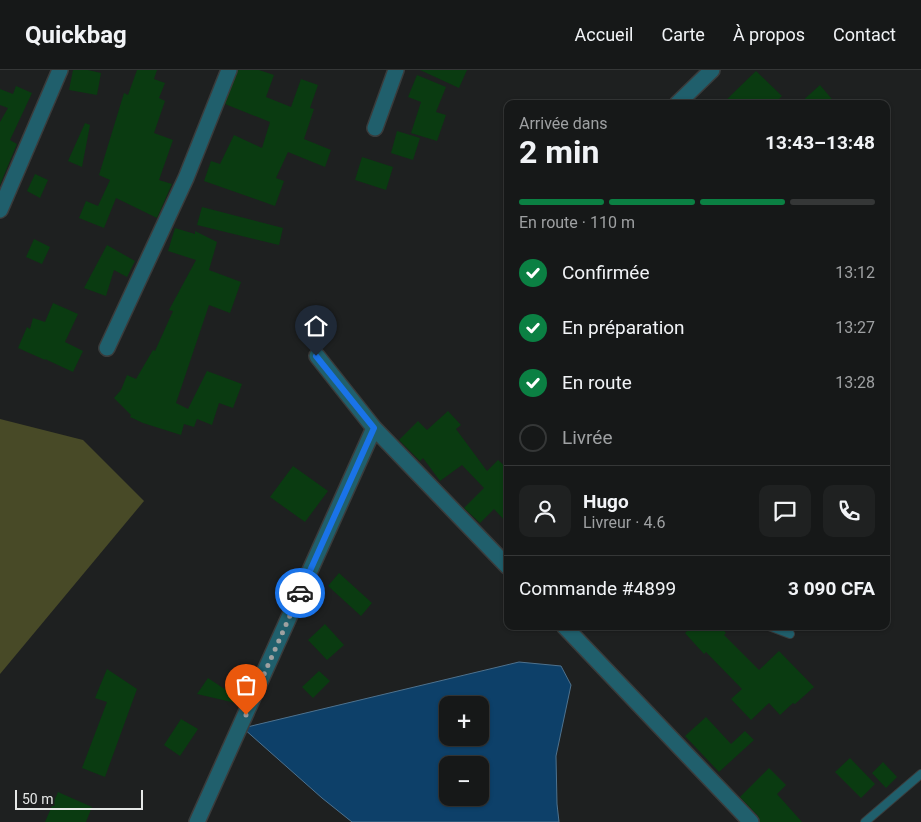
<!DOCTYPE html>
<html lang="fr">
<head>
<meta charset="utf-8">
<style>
	body { margin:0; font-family:Roboto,sans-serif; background:#1f2121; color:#f1f3f6; height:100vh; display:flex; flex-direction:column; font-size:19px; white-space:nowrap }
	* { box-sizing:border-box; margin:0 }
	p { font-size:16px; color:#9ea0a2 }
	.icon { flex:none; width:28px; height:28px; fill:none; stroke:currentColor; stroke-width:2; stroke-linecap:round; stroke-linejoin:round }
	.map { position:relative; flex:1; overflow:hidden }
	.drawer { position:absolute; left:504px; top:30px; width:386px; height:530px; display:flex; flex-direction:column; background:#161818; border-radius:10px; box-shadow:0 1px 4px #0004,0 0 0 1px #353737 }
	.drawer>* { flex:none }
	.controls { position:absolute; left:439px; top:626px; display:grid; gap:10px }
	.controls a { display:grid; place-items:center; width:50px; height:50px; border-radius:10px; background:#161818; box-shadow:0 1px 4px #0004,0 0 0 1px #353737; font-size:25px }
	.scale { position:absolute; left:15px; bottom:12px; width:128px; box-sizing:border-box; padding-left:5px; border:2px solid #e5e7e6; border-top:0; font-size:14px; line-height:18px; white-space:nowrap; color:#e5e7e6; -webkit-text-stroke:4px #1e2020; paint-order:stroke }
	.pin { position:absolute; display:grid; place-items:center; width:42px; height:42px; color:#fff; margin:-51px -21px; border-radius:50% 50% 50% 0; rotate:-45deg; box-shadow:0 0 5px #0007 }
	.pin .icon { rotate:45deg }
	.courier { position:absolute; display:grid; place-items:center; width:50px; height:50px; margin:-25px; border:4px solid #1a73e8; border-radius:50%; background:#fff; color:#222; box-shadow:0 1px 6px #0007 }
	.summary em { font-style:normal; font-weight:700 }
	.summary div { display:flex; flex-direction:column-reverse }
	.summary { display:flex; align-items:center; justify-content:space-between; height:85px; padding:0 15px }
	h1 { font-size:32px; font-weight:700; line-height:38px }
	.bar { display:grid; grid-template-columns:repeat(4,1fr); gap:8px 5px; align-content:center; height:60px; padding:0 15px }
	.bar i { height:6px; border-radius:4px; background:#353737 }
	.bar .active { background:#0b8043 }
	.bar p { grid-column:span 4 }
	.line { display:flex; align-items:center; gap:12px; padding:0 15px; border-top:1px solid #353737 }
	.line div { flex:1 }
	.round { display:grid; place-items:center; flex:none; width:52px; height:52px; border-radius:10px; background:#1f2121 }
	ol { padding:0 15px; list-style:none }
	li { display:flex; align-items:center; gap:15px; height:55px }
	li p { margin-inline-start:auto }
	li .icon { padding:5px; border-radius:50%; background:#0b8043; color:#fff; stroke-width:4 }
	li:last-child { color:#9ea0a2 }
	li i { width:28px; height:28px; border:2px solid #353737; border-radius:50% }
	header { display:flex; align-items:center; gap:30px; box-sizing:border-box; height:70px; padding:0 25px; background:#161818; border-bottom:1px solid #353737 }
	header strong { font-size:24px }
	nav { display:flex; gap:28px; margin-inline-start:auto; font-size:18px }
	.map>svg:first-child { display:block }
	.green { fill:#484a27 }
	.water { fill:#0d4069; stroke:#4e728e; fill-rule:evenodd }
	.building { fill:#0a3b11 }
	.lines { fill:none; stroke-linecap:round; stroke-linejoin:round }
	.lane-casing { stroke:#3a3c3c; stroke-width:10 }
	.street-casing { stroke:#3a3c3c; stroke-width:18 }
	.lane { stroke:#205f6c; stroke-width:8 }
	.street { stroke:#205f6c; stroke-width:15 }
	.done { stroke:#9fa1a1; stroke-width:5; stroke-dasharray:0 9 }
	.route { stroke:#1a73e8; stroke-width:6 }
</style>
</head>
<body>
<header>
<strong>Quickbag</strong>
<nav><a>Accueil</a><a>Carte</a><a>À propos</a><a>Contact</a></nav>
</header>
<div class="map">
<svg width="921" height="752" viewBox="0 0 921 752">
	<rect width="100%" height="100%" fill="#1e2020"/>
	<path class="green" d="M0 349 83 370 144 431 0 604Z"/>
	<path class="water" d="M519 592 561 596 571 615 556 686 557 734 559 752H352L322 728 243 658ZM448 635H480V668H448ZM448 695H480V728H448Z"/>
	<path class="building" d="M73 0H88L101 3 97 25 69 20Z
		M137 0H157L154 9 165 13 159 28 165 31 154 63 173 70 159 110 172 114 157 148 116 128 104 158 79 148 86 131 98 136 110 110 99 105 124 23 128 25Z
		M238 0H259L274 5 266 27 291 37 301 9 318 15 310 38 314 39 304 69 331 80 325 97 288 82 276 108 284 111 275 136 204 111 211 91 220 94 234 65 262 78 270 52 225 34Z
		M420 0H467L459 18Z
		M756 1 782 26 774 34H722Z
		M417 5 446 17 436 42 446 45 437 71 411 63 421 32 408 27Z
		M820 15 836 34H799Z
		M16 16 32 23 10 70 17 74 0 115V52L8 38 0 35V19L13 24Z
		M85 53 90 55 82 97 68 91Z
		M397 61 420 68 413 90 391 83Z
		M362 87 393 97 386 120 355 110Z
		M35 104 48 110 40 128 27 121Z
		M202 137 283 158 279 175 197 155Z
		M175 158 195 164V161L217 172 209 200 241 212 230 243 209 235 176 333 188 339 207 301 242 314 233 338 219 333 212 355 197 349 194 357 184 354 181 365 143 353 130 347 131 345 114 328 121 320 127 305 136 309 153 280 155 281 173 241 169 240 196 190 168 181Z
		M34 169 50 177 42 194 26 187Z
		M107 175 135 191 127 207 114 200 106 226 84 218Z
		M53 233 78 244 65 272 83 281 73 302 45 289V290L18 278 27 257 30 259 33 248 45 252Z
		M448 341 461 355 456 359 487 401 498 390 508 399V454L494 439 480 453 464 438 484 418 462 395 440 411 423 388 420 391 399 370 418 351 427 360Z
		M293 396 328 421 305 452 270 427Z
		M339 503 372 533 361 546 328 516Z
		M325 554 344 575 327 590 308 570Z
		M692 556H720L726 563 724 565 759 600 779 581 814 617 795 634 793 633 780 645 769 633 751 650 731 629 742 619 706 582 704 584 685 563Z
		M107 599 137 619 105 707 82 698 107 632 95 628Z
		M319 601 330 611 313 628 302 617Z
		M208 608 241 630 240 634 197 624Z
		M706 647 731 674 745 661 754 670 719 702 685 666Z
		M181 649 198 659 180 686 164 675Z
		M850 688 875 714 861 728 835 702Z
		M883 692 897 707 886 718 872 703Z
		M769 698 786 715 777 724 802 752H760L758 746 740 727Z
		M58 722 92 737 86 752H45Z"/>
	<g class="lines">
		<g class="lane-casing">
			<path id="lane" d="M769 556 790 564
				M865 752 921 704"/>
		</g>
		<g class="street-casing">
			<path id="street" d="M677 34 712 0
				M375 58 396 0
				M0 140 60 0
				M107 278 186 108 229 0
				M317 286 374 358 508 497
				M564 556 751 752
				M197 752 374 358"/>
		</g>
		<use href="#lane" class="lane"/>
		<use href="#street" class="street"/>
	</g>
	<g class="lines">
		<path class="done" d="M246 645 300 523"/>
		<path class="route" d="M300 523 374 358 316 286"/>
	</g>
</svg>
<div class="controls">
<a>+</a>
<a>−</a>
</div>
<div class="scale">50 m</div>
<div class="pin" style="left:246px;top:645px;background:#ea580c"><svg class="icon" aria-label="bag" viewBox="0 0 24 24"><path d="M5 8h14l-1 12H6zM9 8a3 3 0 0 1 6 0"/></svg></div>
<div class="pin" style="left:316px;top:286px;background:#1f2937"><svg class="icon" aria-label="home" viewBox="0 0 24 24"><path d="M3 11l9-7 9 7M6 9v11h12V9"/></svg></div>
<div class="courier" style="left:300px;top:523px"><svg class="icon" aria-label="car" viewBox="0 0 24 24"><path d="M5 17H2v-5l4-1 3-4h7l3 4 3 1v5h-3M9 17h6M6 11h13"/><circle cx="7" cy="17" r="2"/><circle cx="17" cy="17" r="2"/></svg></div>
<section class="drawer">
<div class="summary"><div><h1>2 min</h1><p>Arrivée dans</p></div><em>13:43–13:48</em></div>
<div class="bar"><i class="active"></i><i class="active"></i><i class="active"></i><i></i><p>En route · 110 m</p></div>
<ol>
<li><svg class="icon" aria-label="check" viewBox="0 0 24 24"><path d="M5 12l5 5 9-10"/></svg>Confirmée<p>13:12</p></li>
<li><svg class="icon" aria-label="check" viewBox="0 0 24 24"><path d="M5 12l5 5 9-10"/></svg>En préparation<p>13:27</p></li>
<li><svg class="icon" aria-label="check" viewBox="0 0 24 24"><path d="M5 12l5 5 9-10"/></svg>En route<p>13:28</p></li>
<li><i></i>Livrée</li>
</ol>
<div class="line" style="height:90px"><a class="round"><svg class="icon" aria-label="person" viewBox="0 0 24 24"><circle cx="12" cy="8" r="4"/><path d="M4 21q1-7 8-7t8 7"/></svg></a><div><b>Hugo</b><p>Livreur · 4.6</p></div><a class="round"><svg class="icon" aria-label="chat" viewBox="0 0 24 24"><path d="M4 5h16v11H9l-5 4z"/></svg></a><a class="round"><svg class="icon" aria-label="phone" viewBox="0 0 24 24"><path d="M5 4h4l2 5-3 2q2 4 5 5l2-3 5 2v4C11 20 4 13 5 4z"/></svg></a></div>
<div class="line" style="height:65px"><div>Commande #4899</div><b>3 090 CFA</b></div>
</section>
</div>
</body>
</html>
